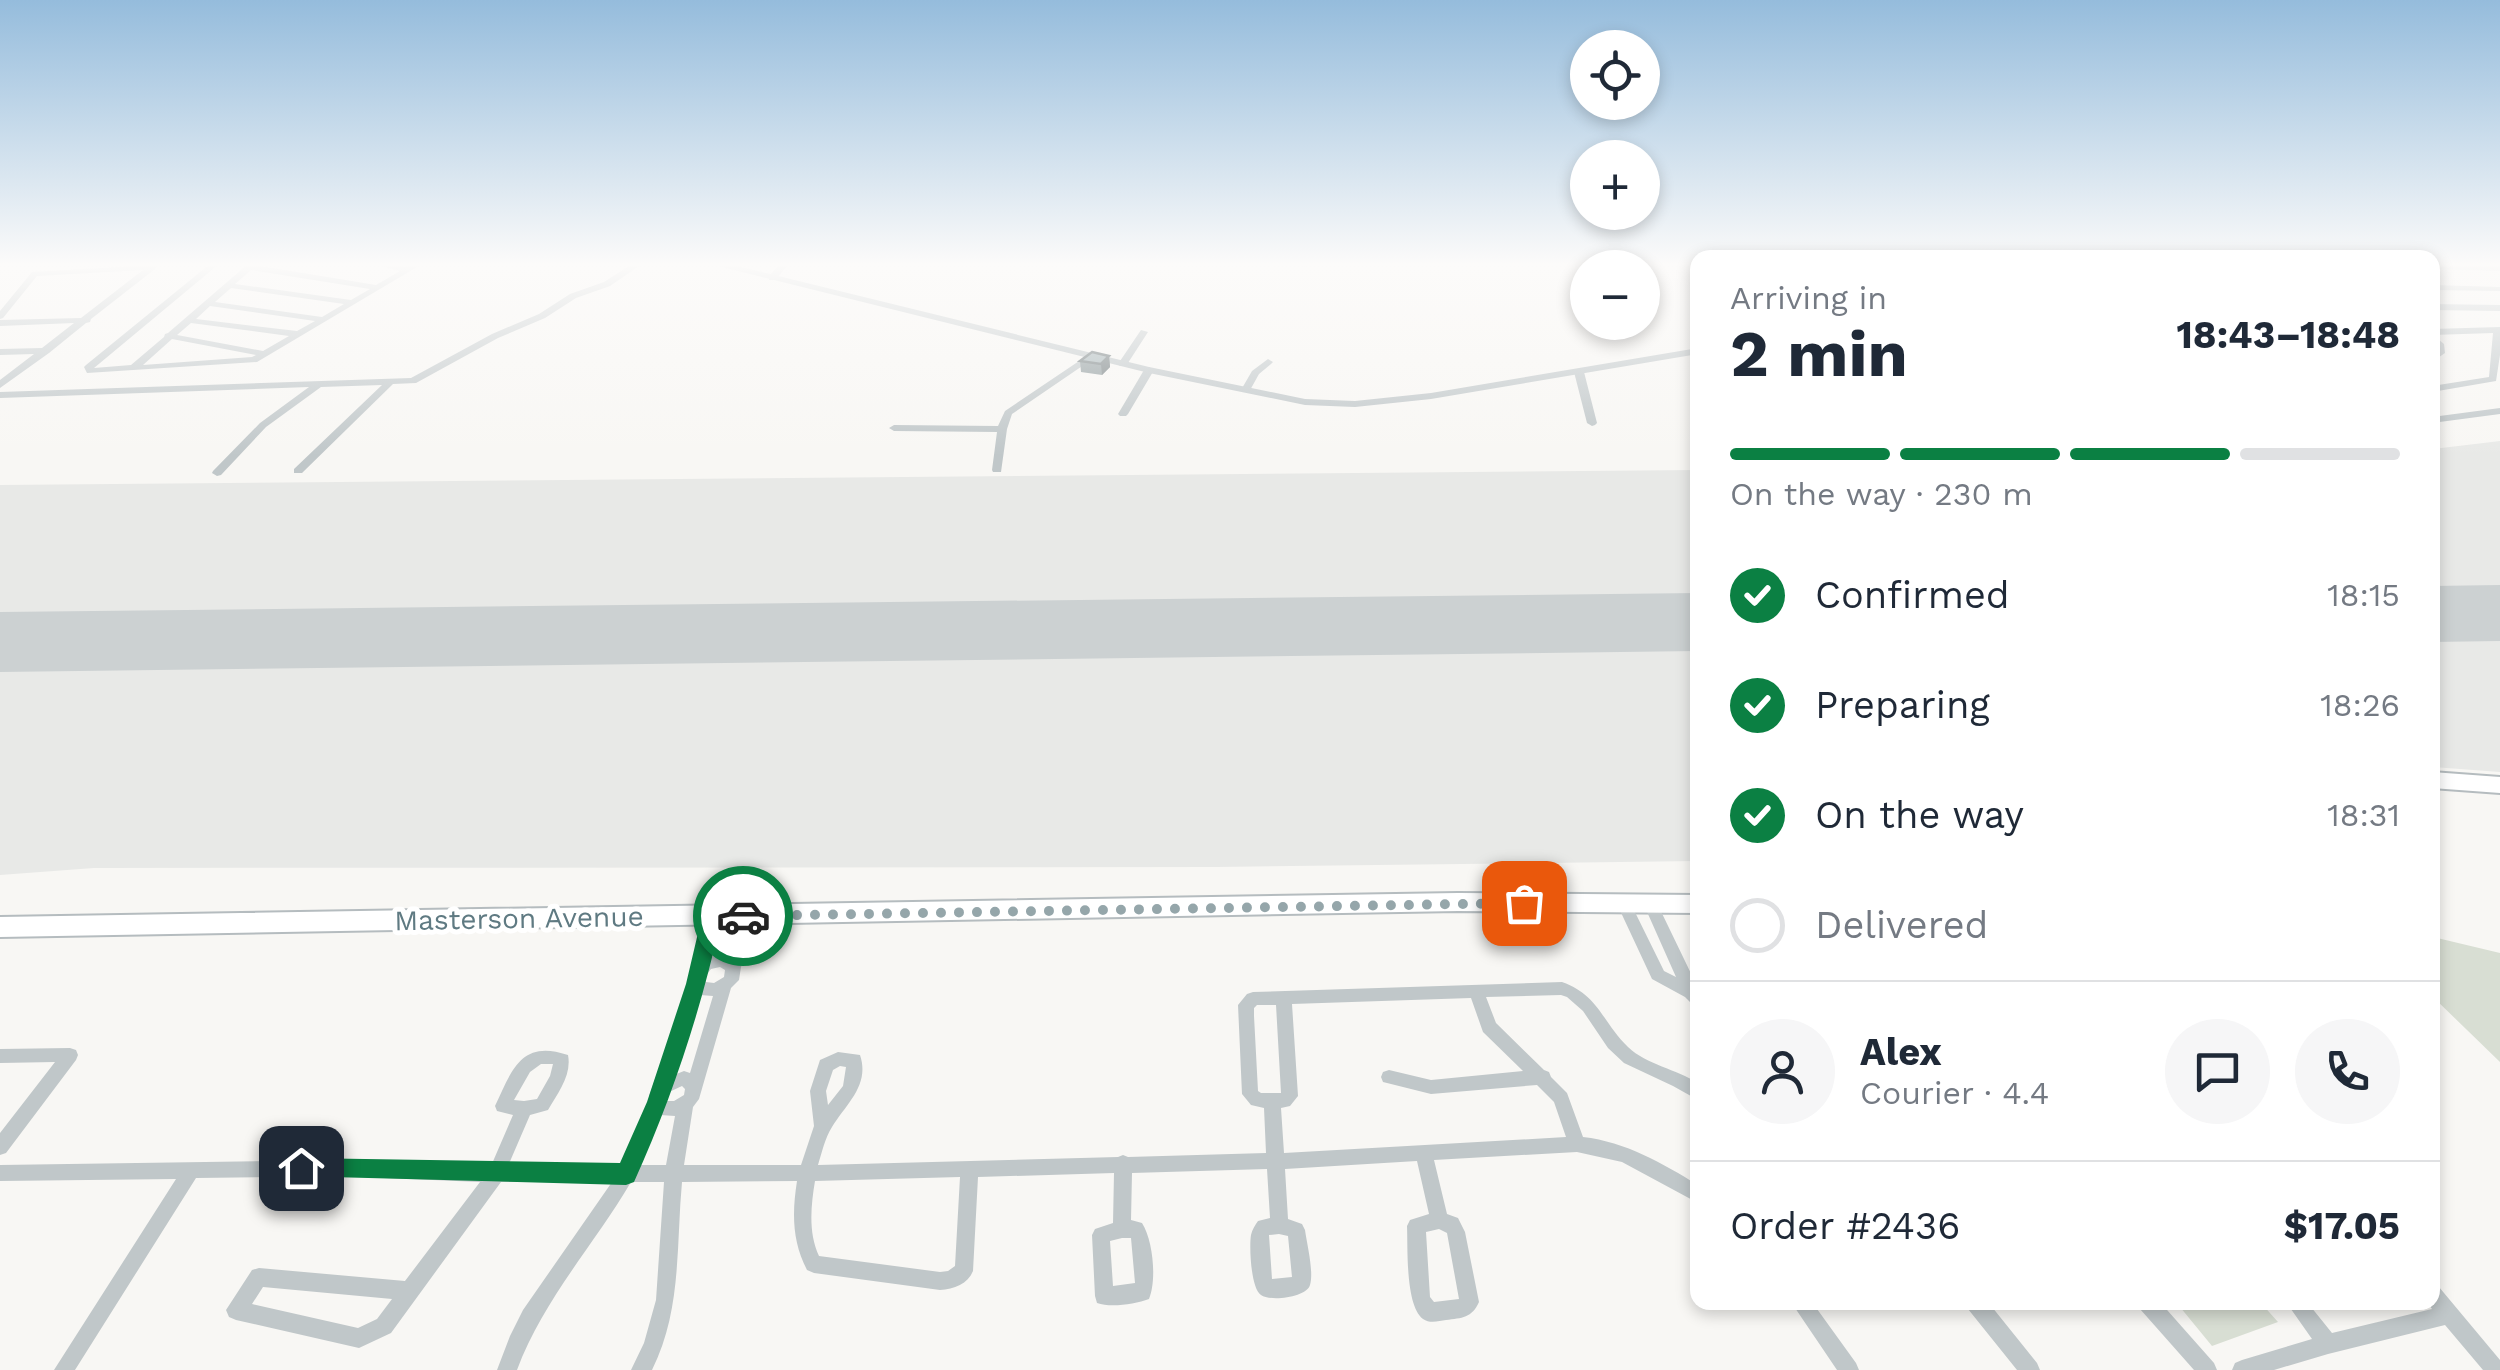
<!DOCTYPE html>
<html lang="en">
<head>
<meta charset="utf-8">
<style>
	body { margin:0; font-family:"Work Sans",sans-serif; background:#f6f6f7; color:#1f2937; height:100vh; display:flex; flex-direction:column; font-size:38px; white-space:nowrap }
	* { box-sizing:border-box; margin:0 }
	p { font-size:32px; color:#747a83 }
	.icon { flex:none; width:55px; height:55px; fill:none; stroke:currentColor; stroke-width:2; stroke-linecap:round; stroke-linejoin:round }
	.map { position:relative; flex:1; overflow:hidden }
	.panel { position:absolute; left:1690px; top:250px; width:750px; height:1060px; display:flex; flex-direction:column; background:#fff; border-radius:20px; box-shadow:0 5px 15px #0003 }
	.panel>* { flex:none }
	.fabs { position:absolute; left:1570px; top:30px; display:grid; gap:20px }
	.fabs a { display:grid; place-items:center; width:90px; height:90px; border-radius:50%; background:#fff; box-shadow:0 5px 15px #0003; font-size:50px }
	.pin { position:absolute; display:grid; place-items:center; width:85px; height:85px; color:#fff; margin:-42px; border-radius:20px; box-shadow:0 5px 15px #0006 }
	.courier { position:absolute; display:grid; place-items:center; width:100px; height:100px; margin:-50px; border:8px solid #0b8043; border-radius:50%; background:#fff; color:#222; box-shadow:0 2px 12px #0007 }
	.head em { font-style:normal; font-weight:700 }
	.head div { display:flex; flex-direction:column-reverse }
	.head { display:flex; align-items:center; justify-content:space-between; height:170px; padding:0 40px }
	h1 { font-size:65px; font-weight:700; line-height:75px }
	.bar { display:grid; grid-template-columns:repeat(4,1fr); gap:15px 10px; align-content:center; height:120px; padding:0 40px }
	.bar i { height:12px; border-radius:8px; background:#e0e1e3 }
	.bar .selected { background:#0b8043 }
	.bar p { grid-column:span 4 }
	.line { display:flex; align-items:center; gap:25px; padding:0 40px; border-top:2px solid #e0e1e3 }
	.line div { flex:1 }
	.round { display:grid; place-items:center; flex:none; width:105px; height:105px; border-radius:52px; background:#f6f6f7 }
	ol { padding:0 40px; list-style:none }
	li { display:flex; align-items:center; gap:30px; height:110px }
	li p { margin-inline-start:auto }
	li .icon { padding:10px; border-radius:50%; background:#0b8043; color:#fff; stroke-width:4 }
	li:last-child { color:#747a83 }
	li i { width:55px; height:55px; border:5px solid #e0e1e3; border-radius:50% }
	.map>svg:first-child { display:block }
	.built { fill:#e8e9e7 }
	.green { fill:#d8ded3 }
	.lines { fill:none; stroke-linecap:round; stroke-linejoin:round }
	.runway { fill:#ccd1d2; fill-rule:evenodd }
	.primary-casing { stroke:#b5bcbf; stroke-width:4 }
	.minor { fill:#c0c7c9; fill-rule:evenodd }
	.tertiary { fill:#c0c7c9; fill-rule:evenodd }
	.primary { fill:#fff; fill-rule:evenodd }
	.wall { fill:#8f9b9d }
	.shaded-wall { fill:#747e80 }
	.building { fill:#a6b4b7; stroke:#747e80; stroke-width:2.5 }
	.route { fill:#0b8043 }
	.done { stroke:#95a6aa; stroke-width:10; stroke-dasharray:0 18 }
	.labels { text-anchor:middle; stroke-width:10; stroke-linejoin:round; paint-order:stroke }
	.street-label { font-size:28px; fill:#5f7a82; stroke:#fff }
</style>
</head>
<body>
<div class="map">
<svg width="2500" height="1370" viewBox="0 0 2500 1370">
	<rect width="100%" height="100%" fill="#f8f7f4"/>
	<path class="built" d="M2500 441V772L2433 767V449Z
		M1697 470V861L1216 867 94 868 0 875V485Z"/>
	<path class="green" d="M2433 937 2500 953V1062L2433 997Z
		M2191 1303H2261L2278 1322 2212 1346 2180 1307Z"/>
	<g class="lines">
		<path class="runway" d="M2500 585V641L2432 642V586Z
			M1698 593V651L0 672V612Z"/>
		<g class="primary-casing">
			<path id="primary" d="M2432 772 2500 777V793L2432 788Z
				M1458 893 1698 895V913L1458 911 0 937V917Z"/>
		</g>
		<path class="minor" d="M210 264H219L94 368 131 365 164 337 165 334 168 333 248 264 376 285 400 271 373 264H391L406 267 412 264H422L257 362 87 373 84 367 86 365ZM251 270 370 289 351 300 235 284ZM231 288 344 304 322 317 215 302ZM210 306 315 321 297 331 196 319ZM191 323 289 336 263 351 177 335ZM172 339 256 355 252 357 143 365Z
			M632 264H642L610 286 576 298 545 318 498 338 416 383 393 384 302 473H294V469L382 385 321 387 266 427 221 475 217 476 212 473 213 471 260 423 309 387 0 398V392L411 378 492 334 539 314 570 294 604 282Z
			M780 264H789L775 280H769V276Z
			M1300 264H1308V265L1304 267Z
			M1687 264H1696L1698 275Z
			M152 265 156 267 155 269 91 319 90 322 86 323 49 353 0 388V380L34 354 0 355V349L42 348 74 323 0 326V320L81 318 143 270 37 276 3 318 0 319V311L32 272Z
			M2432 285 2500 287V291L2432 290Z
			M2432 304 2500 305V311L2432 310Z
			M2500 327V355L2496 381 2432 392V386L2489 377 2493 333 2433 335 2444 344 2445 353 2432 362V355L2436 352V345L2432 342V329Z
			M1141 330 1148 332 1126 366H1120L1118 364Z
			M1091 353 1096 356 1094 358 1012 414 1007 429 1001 472H993L992 470 997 432 894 431 889 428 894 425 998 426 1005 411Z
			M1268 359 1273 362 1271 364 1259 374 1249 392H1243L1241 390 1252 371Z
			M1149 367 1154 370 1128 414 1126 416H1120L1118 414 1144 370Z
			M1579 369 1584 372 1597 423 1595 425 1592 426 1587 423 1574 372Z
			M2500 408V414L2432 423V417Z
			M1624 898 1629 900 1664 971 1676 977 1644 905 1646 901 1651 899 1656 901 1698 988V1005L1692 1004 1685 997 1652 979 1617 904 1619 900Z
			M712 910 717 912 719 916 710 957 722 954 730 957 750 912 755 910 760 912 762 916 741 967 739 980 731 988 699 1099 693 1107 684 1165H801L814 1126 810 1091 820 1060 838 1052 860 1055C870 1085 847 1103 832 1127 825 1138 822 1152 818 1165L1118 1157 1123 1155 1128 1157 1266 1153 1264 1108 1251 1105 1242 1094 1238 1005 1247 994 1253 992 1562 982C1599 995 1602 1022 1628 1047 1647 1065 1676 1069 1698 1083V1100L1673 1086 1624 1063 1608 1048 1583 1011 1567 997 1561 995 1486 997 1496 1023 1544 1070 1549 1072 1551 1077 1567 1093 1583 1137C1626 1142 1662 1163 1698 1185V1203L1622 1162 1577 1152 1434 1160 1447 1214 1458 1218 1465 1232 1479 1302C1472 1318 1462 1318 1446 1320 1439 1321 1430 1324 1423 1319 1405 1305 1408 1248 1407 1226L1410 1220 1429 1214 1417 1161 1285 1169 1288 1219 1302 1224 1305 1230C1307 1244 1314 1272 1310 1285 1307 1297 1271 1302 1261 1295 1251 1289 1249 1247 1251 1235 1252 1230 1255 1225 1258 1221L1270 1218 1267 1169 1132 1173 1131 1220 1142 1223C1153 1240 1157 1280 1149 1299 1135 1304 1111 1308 1097 1303L1095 1296 1092 1235 1095 1229 1113 1223 1114 1173 978 1177 973 1271C968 1284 954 1289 940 1290L814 1273 807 1270C792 1241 792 1213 797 1181L682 1182C676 1246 682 1310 652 1370H631L644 1343 656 1300 664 1182H631C594 1245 543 1300 517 1370H497L510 1336 523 1310 612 1182H501L391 1333 359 1348 236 1320 229 1317 226 1310 252 1270 259 1268 405 1281 480 1182 337 1176 196 1178 75 1370H54L176 1179 0 1181V1165L337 1160 491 1166 513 1115 497 1111 495 1106C512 1070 521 1039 568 1055 572 1075 558 1093 548 1110L530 1115 508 1166 622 1165 650 1100 649 1096 690 981 688 977 692 971 705 916 707 912ZM720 967 725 970 724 977 714 983 706 982 704 978 711 969ZM700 995 713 996 690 1073 684 1071 674 1075ZM1471 998 1483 1032 1523 1071 1431 1080 1389 1070 1383 1072 1381 1077 1383 1082 1431 1094 1537 1085 1554 1102 1566 1137 1284 1153 1281 1108 1290 1106 1298 1096 1292 1004ZM1257 1005H1276L1281 1093H1261L1258 1091 1254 1016V1008ZM541 1064H553L550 1076 537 1099 524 1101 514 1100 530 1072ZM840 1066 846 1067 843 1086 828 1105 826 1091 833 1070ZM682 1086 685 1089 684 1095 674 1101H667V1093ZM660 1115 675 1116 666 1165H640ZM960 1177 955 1266 948 1271 940 1272 819 1256C808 1233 811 1205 815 1181ZM1439 1229 1447 1233 1459 1299 1434 1302 1430 1297 1426 1232ZM1279 1234 1288 1236 1292 1277 1272 1279 1269 1235ZM1122 1238H1131L1135 1283 1113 1286 1110 1241ZM263 1287 392 1299 377 1319 358 1328 252 1304Z
			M70 1048 76 1050 78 1055 76 1060 6 1153 0 1155V1133L55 1062 0 1063V1049Z
			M2432 1285 2439 1287 2500 1360V1370H2483L2445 1325 2328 1354 2274 1370H2232L2235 1363 2242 1360 2312 1339 2286 1302H2307L2332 1333 2432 1309 2427 1302H2432Z
			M1791 1302H1812L1856 1363 1859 1370H1837Z
			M1966 1302H1988L2037 1363 2040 1370H2017L1968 1309Z
			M2138 1302H2160L2214 1363 2217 1370H2194L2140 1309Z"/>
		<path class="tertiary" d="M710 264H729L1149 367 1305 399 1355 401 1431 393 1698 348V354L1431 399 1355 407 1305 405 1149 373Z
			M2432 264 2500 265V271L2432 269Z"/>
		<use href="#primary" class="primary"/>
	</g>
	<path class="wall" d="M1109 356 1110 367 1102 375 1081 372 1080 361Z"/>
	<path class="shaded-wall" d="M1109 356 1110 367 1102 375 1101 364Z"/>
	<path class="building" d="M1092 352 1109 356 1101 364 1080 361Z"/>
	<linearGradient id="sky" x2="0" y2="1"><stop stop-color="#95bcdc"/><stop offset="0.58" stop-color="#fcfbfa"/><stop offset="1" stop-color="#fcfbfa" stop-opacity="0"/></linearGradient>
	<rect width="2500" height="456" fill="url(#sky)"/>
	<path class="route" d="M743 908 753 916 750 921 720 924C700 1013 672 1098 634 1182L626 1185 293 1176 289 1168 293 1161 301 1158 620 1163 647 1102 686 984 702 916 712 909Z"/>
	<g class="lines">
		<path class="done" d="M743 916 1524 903"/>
	</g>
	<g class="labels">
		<g class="street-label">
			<text transform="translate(519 918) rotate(-1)" y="10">Masterson Avenue</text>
		</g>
	</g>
</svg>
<div class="fabs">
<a><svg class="icon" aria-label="locate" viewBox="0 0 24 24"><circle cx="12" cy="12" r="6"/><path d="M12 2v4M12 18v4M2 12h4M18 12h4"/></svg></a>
<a>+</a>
<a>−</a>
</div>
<div class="pin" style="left:1524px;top:903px;background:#ea580c"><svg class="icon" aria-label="bag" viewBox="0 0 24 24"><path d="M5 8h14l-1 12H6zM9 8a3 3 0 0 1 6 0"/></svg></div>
<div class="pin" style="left:301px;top:1168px;background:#1f2937"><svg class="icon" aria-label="home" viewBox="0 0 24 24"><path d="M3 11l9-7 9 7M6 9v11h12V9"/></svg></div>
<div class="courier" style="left:743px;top:916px"><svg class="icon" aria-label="car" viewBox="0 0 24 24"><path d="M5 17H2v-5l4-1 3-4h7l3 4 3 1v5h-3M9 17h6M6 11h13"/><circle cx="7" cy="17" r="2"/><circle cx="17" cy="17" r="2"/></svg></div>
<section class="panel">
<div class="head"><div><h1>2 min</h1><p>Arriving in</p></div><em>18:43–18:48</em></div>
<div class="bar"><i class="selected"></i><i class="selected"></i><i class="selected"></i><i></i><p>On the way · 230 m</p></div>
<ol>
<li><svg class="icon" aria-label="check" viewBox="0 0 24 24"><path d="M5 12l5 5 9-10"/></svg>Confirmed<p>18:15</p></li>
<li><svg class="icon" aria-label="check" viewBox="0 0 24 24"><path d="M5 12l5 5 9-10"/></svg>Preparing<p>18:26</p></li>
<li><svg class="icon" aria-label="check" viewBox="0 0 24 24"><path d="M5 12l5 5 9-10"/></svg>On the way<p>18:31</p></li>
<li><i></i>Delivered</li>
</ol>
<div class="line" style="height:180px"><a class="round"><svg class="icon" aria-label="person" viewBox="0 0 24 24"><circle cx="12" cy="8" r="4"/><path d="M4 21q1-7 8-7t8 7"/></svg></a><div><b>Alex</b><p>Courier · 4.4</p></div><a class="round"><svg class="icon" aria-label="chat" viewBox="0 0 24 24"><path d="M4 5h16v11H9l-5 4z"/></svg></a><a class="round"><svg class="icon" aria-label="phone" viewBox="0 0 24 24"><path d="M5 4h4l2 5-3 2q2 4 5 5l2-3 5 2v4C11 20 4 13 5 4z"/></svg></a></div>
<div class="line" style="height:130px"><div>Order #2436</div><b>$17.05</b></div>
</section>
</div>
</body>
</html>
